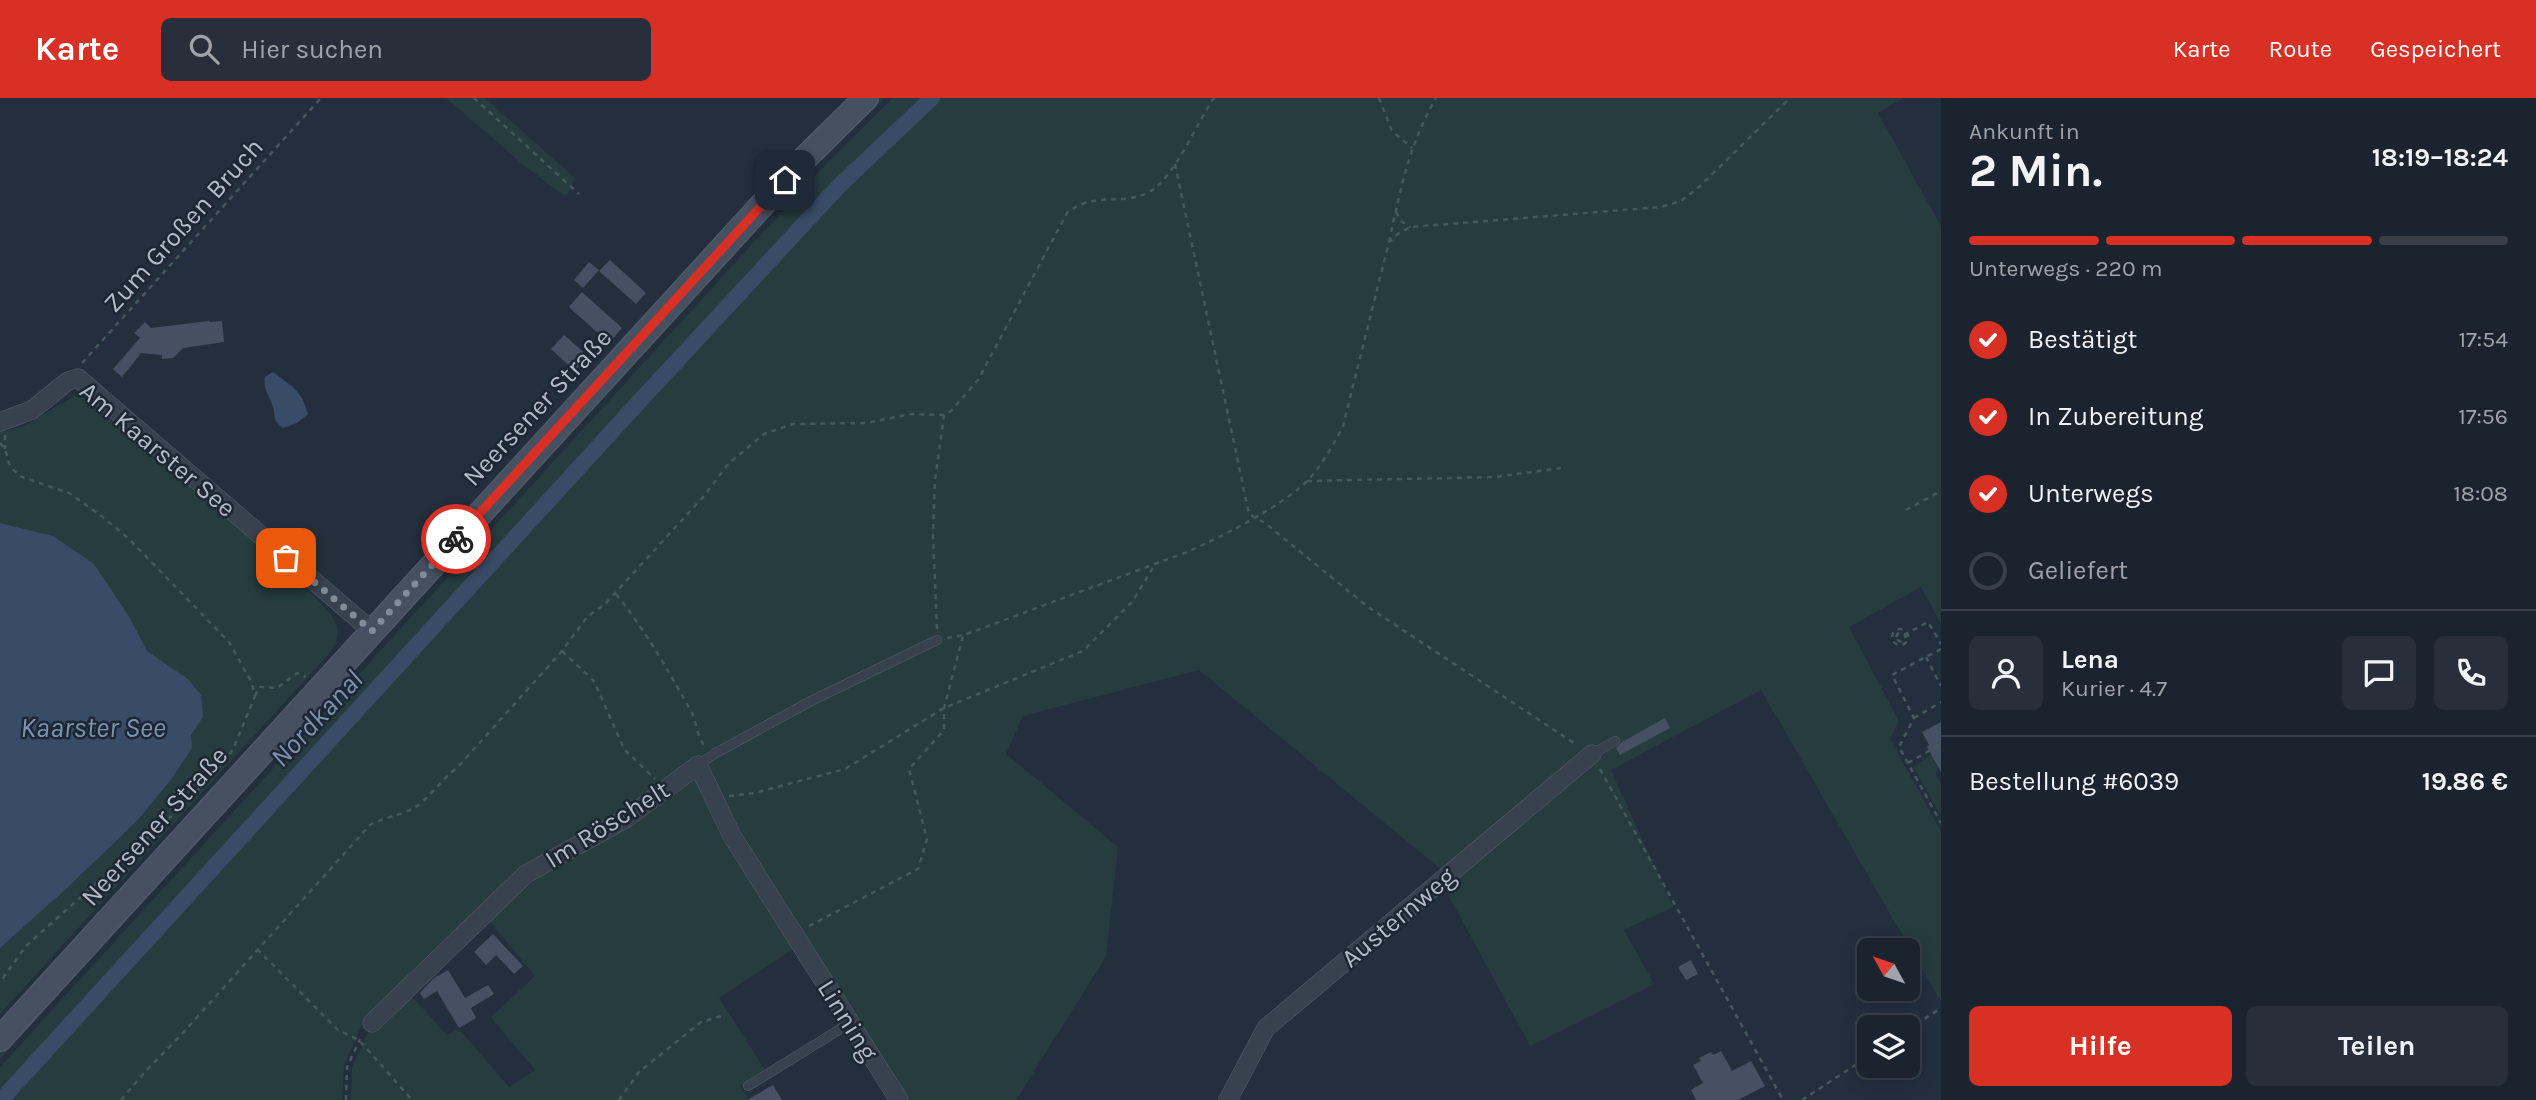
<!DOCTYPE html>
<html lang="de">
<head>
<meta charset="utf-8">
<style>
	body { margin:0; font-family:Karla,sans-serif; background:#282f3a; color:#f1f3f6; height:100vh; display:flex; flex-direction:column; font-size:26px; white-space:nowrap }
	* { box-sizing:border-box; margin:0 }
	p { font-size:23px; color:#a0a4aa }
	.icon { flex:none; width:38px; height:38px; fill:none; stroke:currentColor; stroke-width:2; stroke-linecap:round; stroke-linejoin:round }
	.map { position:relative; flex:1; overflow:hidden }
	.side { display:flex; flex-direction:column; background:#1b232e; width:595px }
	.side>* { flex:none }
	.needle { width:46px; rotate:310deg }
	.tools { position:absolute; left:1857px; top:840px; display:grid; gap:14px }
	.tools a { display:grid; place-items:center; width:63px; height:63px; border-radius:10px; background:#1b232e; box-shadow:0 4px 18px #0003,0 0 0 2px #39404a; font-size:35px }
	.pin { position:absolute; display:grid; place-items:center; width:60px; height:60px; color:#fff; margin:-30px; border-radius:14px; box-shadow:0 4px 10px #0006 }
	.courier { position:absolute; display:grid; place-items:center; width:70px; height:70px; margin:-35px; border:5px solid #d93025; border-radius:50%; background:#fff; color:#222; box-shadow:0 2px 9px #0007 }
	.head em { font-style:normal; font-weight:700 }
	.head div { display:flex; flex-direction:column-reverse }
	.head { display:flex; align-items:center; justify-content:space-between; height:119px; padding:0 28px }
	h1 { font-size:46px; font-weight:700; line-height:52px }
	.bar { display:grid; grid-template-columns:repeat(4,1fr); gap:10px 7px; align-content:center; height:84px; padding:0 28px }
	.bar i { height:9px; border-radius:5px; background:#39404a }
	.bar .active { background:#d93025 }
	.bar p { grid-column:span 4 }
	.line { display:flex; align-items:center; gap:18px; padding:0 28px; border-top:2px solid #39404a }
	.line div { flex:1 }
	.round { display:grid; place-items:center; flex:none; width:74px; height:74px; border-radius:10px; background:#282f3a }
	ol { padding:0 28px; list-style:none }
	li { display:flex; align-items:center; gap:21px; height:77px }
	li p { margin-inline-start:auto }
	li .icon { padding:7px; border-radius:50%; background:#d93025; color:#fff; stroke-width:4 }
	li:last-child { color:#a0a4aa }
	li i { width:38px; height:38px; border:4px solid #39404a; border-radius:50% }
	.action { display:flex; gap:14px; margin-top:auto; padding:14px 28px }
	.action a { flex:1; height:80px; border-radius:10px; background:#d93025; color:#fff; font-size:28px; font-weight:700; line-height:80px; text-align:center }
	.action a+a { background:#282f3a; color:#f1f3f6 }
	header { display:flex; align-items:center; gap:42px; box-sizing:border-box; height:98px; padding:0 35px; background:#d93025; color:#fff }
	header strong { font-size:33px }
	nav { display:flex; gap:38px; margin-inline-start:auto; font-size:24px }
	.search { width:490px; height:63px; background:#282f3a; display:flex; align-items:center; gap:18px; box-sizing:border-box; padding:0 24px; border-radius:10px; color:#a0a4aa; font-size:26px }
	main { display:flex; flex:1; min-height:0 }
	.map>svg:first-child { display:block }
	.green { fill:#263c3f }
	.water { fill:#394c67 }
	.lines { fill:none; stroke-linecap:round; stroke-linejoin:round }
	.canal { stroke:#394c67; stroke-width:16 }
	.building { fill:#455162 }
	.lane-casing { stroke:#565f6c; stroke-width:10 }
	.street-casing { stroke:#565f6c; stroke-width:19 }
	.secondary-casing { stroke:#565f6c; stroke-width:26 }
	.path { stroke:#44595c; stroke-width:2.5; stroke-dasharray:5 5; stroke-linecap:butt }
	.lane { stroke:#38414e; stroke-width:9 }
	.street { stroke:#38414e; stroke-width:18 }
	.secondary { stroke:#465061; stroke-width:24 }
	.done { stroke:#828b98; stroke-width:7; stroke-dasharray:0 12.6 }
	.route { stroke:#d93025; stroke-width:9 }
	.labels { text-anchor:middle; stroke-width:5; stroke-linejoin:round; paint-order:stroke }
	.street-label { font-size:26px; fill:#b4bcc9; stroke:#1d2633 }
	.water-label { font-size:28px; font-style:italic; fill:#7c92b1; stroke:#1d2633 }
</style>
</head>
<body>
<header>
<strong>Karte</strong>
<div class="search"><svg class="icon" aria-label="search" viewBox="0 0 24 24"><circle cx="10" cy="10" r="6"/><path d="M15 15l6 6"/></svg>Hier suchen</div>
<nav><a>Karte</a><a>Route</a><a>Gespeichert</a></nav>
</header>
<main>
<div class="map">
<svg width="1941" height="1002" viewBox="0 0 1941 1002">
	<rect width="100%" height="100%" fill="#242f3e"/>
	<path class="green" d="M446 0H485L575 80 568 96 563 97 526 69Z
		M877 0H885L815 69 0 961V953Z
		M893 0H1903L1878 15 1941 128V526L1921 489 1849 529 1899 623 1890 641 1941 733V904L1761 592 1611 672 1673 809 1624 832 1654 886 1530 948 1443 787 1444 774 1199 572 1023 618 1006 656 1118 749 1106 859 1016 1002H906L795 850 719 900 765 972 740 988 749 1002H351L352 969 368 934 409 895 447 937 459 931 509 989 535 972 491 919 535 878 487 820 529 780 625 716 524 772 361 929 344 967 342 1002H0V969L820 72Z
		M78 296 278 461 330 515 337 527 338 536 336 545 327 558 0 916V850L66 791 137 723 170 683 192 650 188 581 147 553 130 520 53 438 0 425V334L22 329Z
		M1941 650 1936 677 1941 686V717L1913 669Z"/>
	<path class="water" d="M273 274C291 288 301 291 308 316L297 325 283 330C270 319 277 318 272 306 268 295 263 292 265 279Z
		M0 425 53 438 94 466 130 520 147 553 188 581 201 597 203 619 191 637 192 650 170 683 137 723 66 791 0 850Z"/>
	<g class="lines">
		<path class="canal" d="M1 1002 637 306 839 88 932 0"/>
	</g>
	<path class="building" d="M610 162 646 195 636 206 599 173Z
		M589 164 599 172 583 190 574 182Z
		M582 194 622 230 609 245 569 209Z
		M209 223 210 224 222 223 224 244 183 250 173 260 162 261V257L141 255 122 279 113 271 140 240 134 235 145 224 151 230Z
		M564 237 588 258 575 273 551 251Z
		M1665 620 1670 630 1620 657 1616 650 1622 644Z
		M1941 624V674L1927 649 1929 647 1922 634Z
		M493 836 523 868 514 876 496 857 486 867 474 854Z
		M1691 862 1698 876 1686 882 1678 869Z
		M448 872 465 900 488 887 494 896 471 910 476 920 459 930 437 893 424 901 420 895 434 880Z
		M1721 953 1732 973 1751 963 1765 988 1738 1002H1696L1691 992 1703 985 1693 967 1701 963 1699 960 1711 954 1713 957Z
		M773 987 782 1002H747Z"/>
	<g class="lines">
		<g class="lane-casing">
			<path id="lane" d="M1592 656 1615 643
				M698 667 714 656 813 602 937 542
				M748 988 850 925"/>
		</g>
		<g class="street-casing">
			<path id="street" d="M0 324 32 312 68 283 78 280 372 533
				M372 925 526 776 627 720 698 667 732 738 899 1002
				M1228 1002 1266 930 1592 656"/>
		</g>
		<g class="secondary-casing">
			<path id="secondary" d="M0 941 804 61 866 0"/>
		</g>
		<path class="path" d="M474 0 579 96
			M1379 0 1392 33 1412 50
			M1175 66 1249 416 1265 425 1368 509 1577 647
			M1396 114 1401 123 1410 129
			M1389 144C1401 90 1408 49 1436 0
			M82 265 321 0
			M5 337V351
			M0 345 5 351 10 368 19 378 69 395 100 417 128 440 229 544 251 583 255 598 234 649 225 663 184 707 26 848 0 884
			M1307 383 1495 379 1561 370
			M1906 412 1941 393
			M616 496C646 533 669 574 692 615 697 626 697 641 706 649
			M937 531 933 437 935 382 944 317
			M1892 539a8 8 0 1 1 16 0a8 8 0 1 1-16 0Z
			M1896.5 539a4.5 4.5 0 1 1 9 0a4.5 4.5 0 1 1-9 0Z
			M1904 537 1928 524 1941 546
			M947 540 964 537 1187 454C1221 439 1283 408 1308 382 1322 367 1334 346 1343 328L1389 144 1399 135 1411 129 1661 109 1681 103 1699 89 1790 0
			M1941 551 1892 577 1914 620 1899 649 1941 725
			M562 553 594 583 624 651 655 681
			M1926 559 1941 588
			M255 598 259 589 277 590 297 575 306 579
			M1914 620 1941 604
			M1908 665 1941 646
			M1600 671 1783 1002
			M729 698 754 695 845 671 944 610 1083 553 1132 504 1154 468
			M809 828 918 771 927 741 909 671 944 632V610L963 538
			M257 851 338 932 359 942 412 1002
			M1908 932 1941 910
			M121 1002 144 975 181 937 370 727C386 718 407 717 421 705 434 694 443 680 457 670L562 553 587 519 605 506 704 398 728 366 764 336 793 326 866 325 911 316 944 317 951 313 978 282 1067 115C1095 92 1121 109 1149 94 1174 81 1197 24 1214 0
			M346 1002 347 969 360 941
			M619 1002 639 974 701 924 725 917
			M1802 1002 1869 958"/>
		<use href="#lane" class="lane"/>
		<use href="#street" class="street"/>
		<use href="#secondary" class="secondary"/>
	</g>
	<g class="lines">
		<path class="done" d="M286 460 372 533 456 441"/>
		<path class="route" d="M456 441 785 82"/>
	</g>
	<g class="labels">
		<g class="street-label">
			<text transform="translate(183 127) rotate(-48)" y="9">Zum Großen Bruch</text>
			<text transform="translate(537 309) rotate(-47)" y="9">Neersener Straße</text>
			<text transform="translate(158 351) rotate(40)" y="9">Am Kaarster See</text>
			<text transform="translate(607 726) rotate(-32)" y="9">Im Röschelt</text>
			<text transform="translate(154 728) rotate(-48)" y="9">Neersener Straße</text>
			<text transform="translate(1398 819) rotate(-40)" y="9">Austernweg</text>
			<text transform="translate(848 922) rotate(58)" y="9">Linning</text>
		</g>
		<g class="water-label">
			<text transform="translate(316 620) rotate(-47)" y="10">Nordkanal</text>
			<text x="93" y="639">Kaarster See</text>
		</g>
	</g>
</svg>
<div class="tools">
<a><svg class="needle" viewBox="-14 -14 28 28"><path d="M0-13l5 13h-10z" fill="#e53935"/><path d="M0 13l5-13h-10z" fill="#a0a4aa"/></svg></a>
<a><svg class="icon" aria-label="layers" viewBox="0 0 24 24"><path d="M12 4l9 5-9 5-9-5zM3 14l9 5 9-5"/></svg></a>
</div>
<div class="pin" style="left:286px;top:460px;background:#ea580c"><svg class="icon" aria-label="bag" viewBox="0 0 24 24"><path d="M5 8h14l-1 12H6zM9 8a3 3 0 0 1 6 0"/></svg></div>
<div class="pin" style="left:785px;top:82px;background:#1f2937"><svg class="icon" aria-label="home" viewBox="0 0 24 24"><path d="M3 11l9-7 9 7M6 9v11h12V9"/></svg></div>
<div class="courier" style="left:456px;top:441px"><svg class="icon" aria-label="bike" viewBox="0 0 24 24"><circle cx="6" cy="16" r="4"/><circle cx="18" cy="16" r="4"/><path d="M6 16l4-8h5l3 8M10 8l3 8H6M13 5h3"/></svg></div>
</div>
<section class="side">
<div class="head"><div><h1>2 Min.</h1><p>Ankunft in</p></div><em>18:19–18:24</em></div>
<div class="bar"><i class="active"></i><i class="active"></i><i class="active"></i><i></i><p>Unterwegs · 220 m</p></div>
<ol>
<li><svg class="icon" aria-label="check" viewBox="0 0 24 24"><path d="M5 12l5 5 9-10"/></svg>Bestätigt<p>17:54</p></li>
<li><svg class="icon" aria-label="check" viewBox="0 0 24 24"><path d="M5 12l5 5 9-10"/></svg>In Zubereitung<p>17:56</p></li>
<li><svg class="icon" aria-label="check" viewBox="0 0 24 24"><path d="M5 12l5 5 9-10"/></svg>Unterwegs<p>18:08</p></li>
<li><i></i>Geliefert</li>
</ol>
<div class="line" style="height:126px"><a class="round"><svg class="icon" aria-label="person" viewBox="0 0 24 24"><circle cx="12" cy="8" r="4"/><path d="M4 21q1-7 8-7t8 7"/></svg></a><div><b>Lena</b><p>Kurier · 4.7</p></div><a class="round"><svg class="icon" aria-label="chat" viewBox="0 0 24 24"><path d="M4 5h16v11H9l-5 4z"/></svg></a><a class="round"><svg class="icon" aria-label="phone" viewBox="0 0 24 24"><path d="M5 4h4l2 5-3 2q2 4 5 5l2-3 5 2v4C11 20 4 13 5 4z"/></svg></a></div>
<div class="line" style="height:91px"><div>Bestellung #6039</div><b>19.86 €</b></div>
<div class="action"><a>Hilfe</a><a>Teilen</a></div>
</section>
</main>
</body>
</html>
